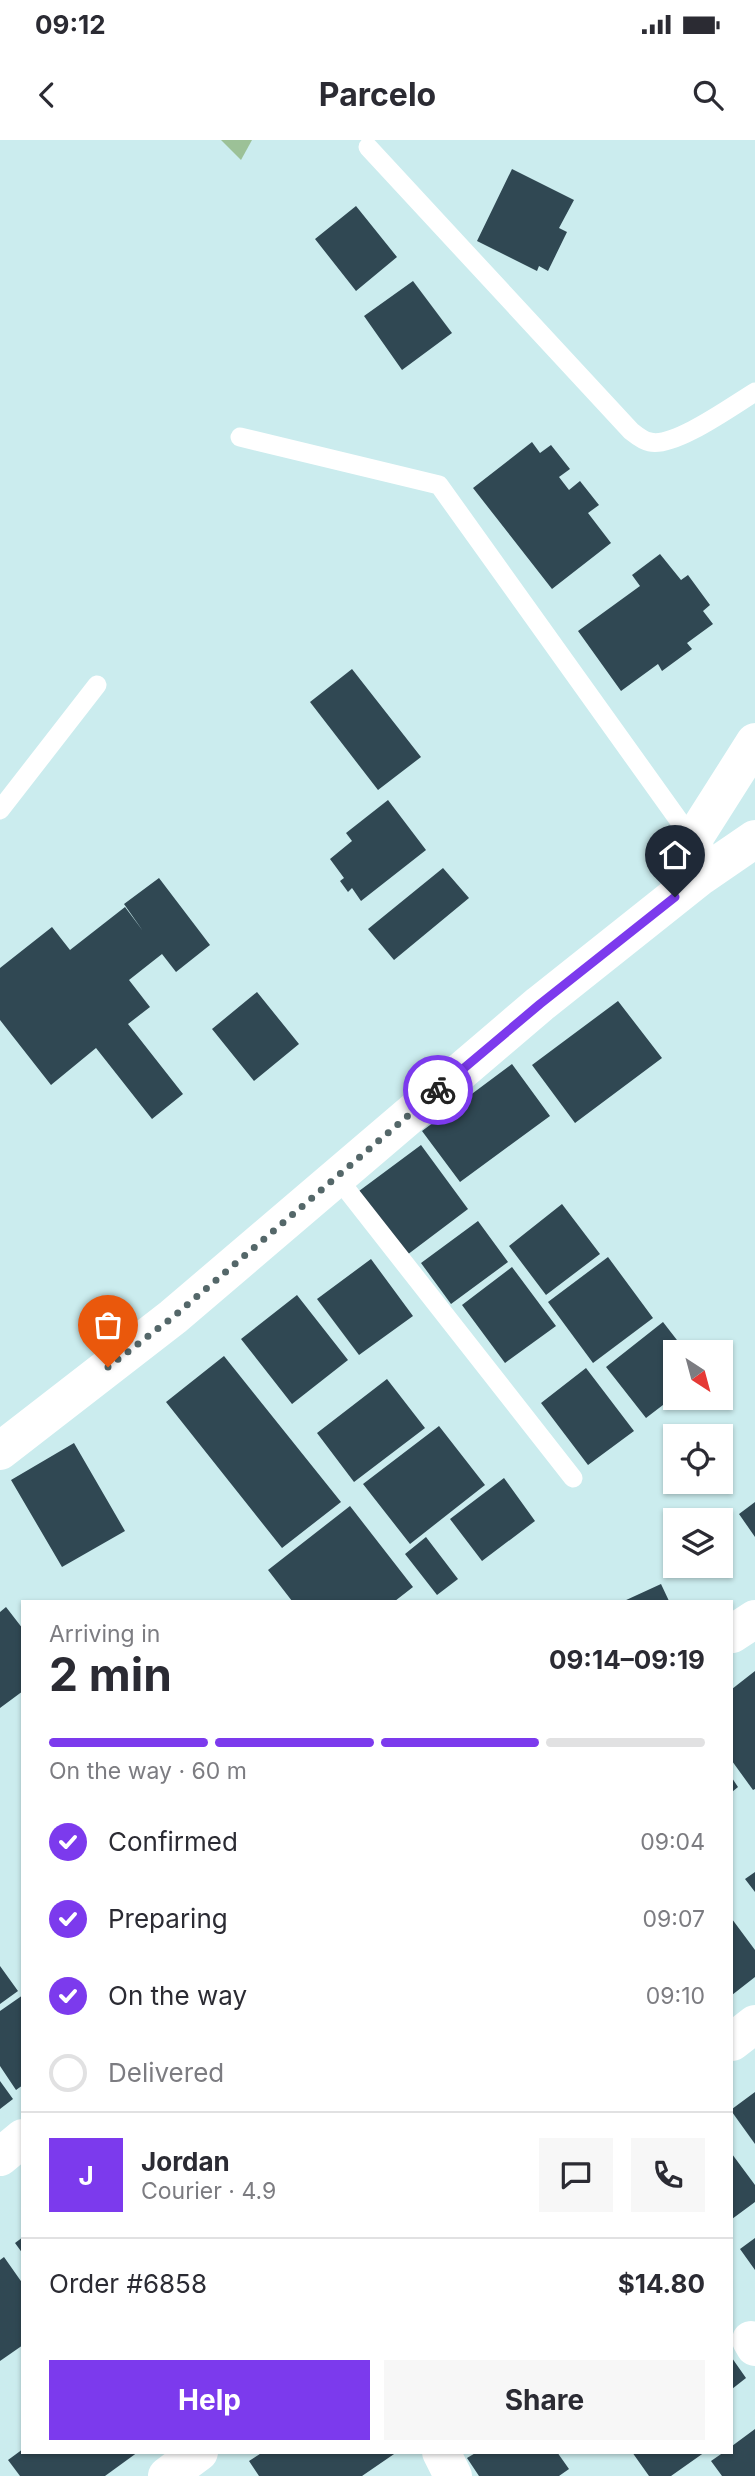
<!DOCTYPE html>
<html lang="en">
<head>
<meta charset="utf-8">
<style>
	body { margin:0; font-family:Inter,sans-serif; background:#f7f7f7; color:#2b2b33; height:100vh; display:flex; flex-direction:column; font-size:26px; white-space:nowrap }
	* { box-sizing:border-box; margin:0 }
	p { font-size:23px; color:#7c7c81 }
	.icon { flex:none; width:38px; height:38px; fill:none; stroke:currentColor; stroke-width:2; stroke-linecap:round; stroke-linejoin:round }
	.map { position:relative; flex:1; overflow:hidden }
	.sheet { position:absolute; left:21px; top:1460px; width:712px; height:854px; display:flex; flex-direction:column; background:#fff; border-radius:0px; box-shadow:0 2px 5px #0004 }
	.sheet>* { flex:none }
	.needle { width:46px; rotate:144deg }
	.controls { position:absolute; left:663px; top:1200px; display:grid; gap:14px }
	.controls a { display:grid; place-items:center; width:70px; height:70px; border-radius:0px; background:#fff; box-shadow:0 2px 5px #0004; font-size:35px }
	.pin { position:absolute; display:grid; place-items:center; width:60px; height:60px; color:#fff; margin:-72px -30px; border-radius:50% 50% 50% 0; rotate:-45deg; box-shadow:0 0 7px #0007 }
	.pin .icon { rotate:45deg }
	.courier { position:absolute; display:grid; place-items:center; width:70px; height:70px; margin:-35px; border:5px solid #7c3aed; border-radius:50%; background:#fff; color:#222; box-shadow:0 2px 9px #0007 }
	.headline em { font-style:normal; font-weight:700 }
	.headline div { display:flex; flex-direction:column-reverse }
	.headline { display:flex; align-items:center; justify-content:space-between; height:119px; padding:0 28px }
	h1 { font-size:46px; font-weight:700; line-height:52px }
	.bar { display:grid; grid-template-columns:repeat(4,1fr); gap:10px 7px; align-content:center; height:84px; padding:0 28px }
	.bar i { height:9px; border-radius:5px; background:#e1e1e2 }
	.bar .current { background:#7c3aed }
	.bar p { grid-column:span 4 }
	.line { display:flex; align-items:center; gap:18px; padding:0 28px; border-top:2px solid #e1e1e2 }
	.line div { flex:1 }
	.round { display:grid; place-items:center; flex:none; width:74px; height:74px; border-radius:0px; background:#f7f7f7 }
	ol { padding:0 28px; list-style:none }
	li { display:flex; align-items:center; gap:21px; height:77px }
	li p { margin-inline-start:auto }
	li .icon { padding:7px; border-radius:50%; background:#7c3aed; color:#fff; stroke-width:4 }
	li:last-child { color:#7c7c81 }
	li i { width:38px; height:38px; border:4px solid #e1e1e2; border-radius:50% }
	.action { display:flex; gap:14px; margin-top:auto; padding:14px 28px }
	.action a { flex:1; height:80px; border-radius:0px; background:#7c3aed; color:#fff; font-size:28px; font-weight:700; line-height:80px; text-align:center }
	.action a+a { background:#f7f7f7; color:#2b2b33 }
	.status { display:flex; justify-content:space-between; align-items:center; height:49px; padding:0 35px; background:#fff; direction:ltr }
	.status svg { height:19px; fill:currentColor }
	header { display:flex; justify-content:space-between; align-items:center; height:91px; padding:0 28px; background:#fff; font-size:32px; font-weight:700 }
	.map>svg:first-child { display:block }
	.green { fill:#9cc197 }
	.building { fill:#304853 }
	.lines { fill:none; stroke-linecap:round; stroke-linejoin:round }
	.service { stroke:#fff; stroke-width:19 }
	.minor { stroke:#fff; stroke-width:38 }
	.done { stroke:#546769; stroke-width:7; stroke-dasharray:0 12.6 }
	.route { stroke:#7c3aed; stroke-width:9 }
</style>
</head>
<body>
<div class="status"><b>09:12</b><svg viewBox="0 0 49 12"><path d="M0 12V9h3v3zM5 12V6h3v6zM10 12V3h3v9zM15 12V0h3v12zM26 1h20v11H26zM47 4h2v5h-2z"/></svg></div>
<header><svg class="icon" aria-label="back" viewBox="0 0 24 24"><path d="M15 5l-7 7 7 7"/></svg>Parcelo<svg class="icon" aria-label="search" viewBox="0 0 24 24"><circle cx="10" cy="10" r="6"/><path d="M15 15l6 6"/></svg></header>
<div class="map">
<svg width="755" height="2336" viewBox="0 0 755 2336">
	<rect width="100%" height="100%" fill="#cbecee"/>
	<path class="green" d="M221 0H252L241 20Z"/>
	<path class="building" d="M512 29 574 60 559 88 567 92 548 131 539 126 537 131 477 101Z
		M356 66 397 117 356 151 315 99Z
		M413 141 452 193 402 230 364 176Z
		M532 302 540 313 551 305 570 329 559 337 569 350 580 341 599 365 588 373 611 403 552 449 473 348Z
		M660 414 681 440 688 435 710 465 703 471 713 484 687 503 692 509 662 531 658 524 621 551 578 491 640 446 632 435Z
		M352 529 421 617 378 650 310 562Z
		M388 660 426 710 361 761 352 748 348 752 340 741 344 738 330 719 352 701 346 693Z
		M443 728 469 758 394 820 368 789Z
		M159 738 210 805 176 832 162 814 129 840 150 867 128 884 183 954 152 979 96 908 51 945 0 880V828L52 787 70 810 125 767 143 791 124 764Z
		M257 852 299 904 254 941 212 889Z
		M618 861 662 918 575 983 532 925Z
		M512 924 550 976 460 1042 422 991Z
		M421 1005 468 1069 403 1118 355 1054Z
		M562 1064 600 1114 546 1155 509 1106Z
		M478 1081 508 1122 451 1164 421 1123Z
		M608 1117 653 1178 593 1223 548 1162Z
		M371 1119 413 1176 359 1215 317 1159Z
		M512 1127 556 1186 505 1223 462 1165Z
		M297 1155 348 1220 292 1264 241 1199Z
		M663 1182 687 1213H676V1255L646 1278 606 1227Z
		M224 1216 341 1362 282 1408 166 1262Z
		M586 1228 634 1291 588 1325 541 1263Z
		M387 1239 425 1288 354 1342 317 1293Z
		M439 1286 485 1345 410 1404 363 1344Z
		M74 1303 125 1391 62 1427 11 1340Z
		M504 1338 535 1381 482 1421 450 1379Z
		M755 1362V1397L739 1374Z
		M350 1366 413 1447 395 1461H292L268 1430Z
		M426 1397 458 1439 437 1455 405 1414Z
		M661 1444 669 1461H624Z
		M6 1467 23 1489V1551L0 1568V1472Z
		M755 1531V1649L753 1650 732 1621V1549Z
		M732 1638 738 1647 732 1652Z
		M755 1732V1752L745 1739Z
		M732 1779 755 1810V1837L732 1855Z
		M0 1826 18 1851 0 1864Z
		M23 1855V1945L16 1950 0 1926V1871Z
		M0 1941 13 1959 0 1969Z
		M755 1952V2004L732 1972V1969Z
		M732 2014 755 2045V2062L732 2079Z
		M23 2097V2114L15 2103Z
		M755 2098V2130L740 2109Z
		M4 2117 23 2144V2205L0 2221V2120Z
		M732 2218 746 2238 732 2249Z
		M755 2289V2336H722L711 2321 724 2312H732V2306Z
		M23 2309V2312H138L105 2336H20L8 2320Z
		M263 2312H397L362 2336H259L249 2321Z
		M477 2312H557L569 2329 559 2336H479L467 2318Z
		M632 2312H705L671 2336H649Z"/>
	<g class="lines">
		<path class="service" d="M368 7 631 291C636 295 643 301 650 302 674 308 732 266 755 252
			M240 297 439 345 685 689 696 695
			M0 670 97 545
			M336 1036 573 1338"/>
		<path class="minor" d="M701 736 691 715 696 695 755 602
			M0 1311 173 1177 540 864 701 736 755 699
			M732 1494 755 1479
			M732 1902 755 1884
			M0 2017 23 1998
			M751 2200 755 2207
			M441 2312 453 2336
			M167 2336 199 2312"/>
	</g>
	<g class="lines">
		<path class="done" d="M108 1227 173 1177 438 950"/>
		<path class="route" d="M438 950 540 864 675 757"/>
	</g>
</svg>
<div class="controls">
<a><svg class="needle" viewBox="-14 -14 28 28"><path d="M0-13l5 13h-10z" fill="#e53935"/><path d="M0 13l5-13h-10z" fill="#7c7c81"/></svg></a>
<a><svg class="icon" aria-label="locate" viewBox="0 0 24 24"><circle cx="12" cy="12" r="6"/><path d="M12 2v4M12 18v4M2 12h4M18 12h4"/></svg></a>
<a><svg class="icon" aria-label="layers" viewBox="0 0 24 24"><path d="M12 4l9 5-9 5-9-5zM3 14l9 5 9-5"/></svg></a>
</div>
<div class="pin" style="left:108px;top:1227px;background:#ea580c"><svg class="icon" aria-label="bag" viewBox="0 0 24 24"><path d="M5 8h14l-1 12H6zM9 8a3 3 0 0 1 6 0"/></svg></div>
<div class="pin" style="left:675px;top:757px;background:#1f2937"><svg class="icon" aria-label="home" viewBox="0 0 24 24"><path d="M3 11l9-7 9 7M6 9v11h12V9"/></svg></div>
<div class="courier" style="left:438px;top:950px"><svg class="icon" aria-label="bike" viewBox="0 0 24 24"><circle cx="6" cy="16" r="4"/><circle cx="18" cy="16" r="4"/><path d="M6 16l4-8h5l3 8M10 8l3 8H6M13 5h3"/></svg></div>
<section class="sheet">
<div class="headline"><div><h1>2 min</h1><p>Arriving in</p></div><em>09:14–09:19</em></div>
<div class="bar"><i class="current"></i><i class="current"></i><i class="current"></i><i></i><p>On the way · 60 m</p></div>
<ol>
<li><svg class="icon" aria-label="check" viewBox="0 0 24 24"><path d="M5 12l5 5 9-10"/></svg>Confirmed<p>09:04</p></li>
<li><svg class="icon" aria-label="check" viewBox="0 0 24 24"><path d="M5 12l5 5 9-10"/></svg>Preparing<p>09:07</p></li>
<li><svg class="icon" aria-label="check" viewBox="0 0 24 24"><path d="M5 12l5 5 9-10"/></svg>On the way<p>09:10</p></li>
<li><i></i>Delivered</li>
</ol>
<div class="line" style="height:126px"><b class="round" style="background:#7c3aed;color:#fff">J</b><div><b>Jordan</b><p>Courier · 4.9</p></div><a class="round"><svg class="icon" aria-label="chat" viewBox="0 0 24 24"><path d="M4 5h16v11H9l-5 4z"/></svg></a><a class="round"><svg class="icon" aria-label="phone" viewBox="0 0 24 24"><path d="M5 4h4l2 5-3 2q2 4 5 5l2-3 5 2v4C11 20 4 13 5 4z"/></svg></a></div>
<div class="line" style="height:91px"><div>Order #6858</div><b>$14.80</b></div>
<div class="action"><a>Help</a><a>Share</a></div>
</section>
</div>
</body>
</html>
